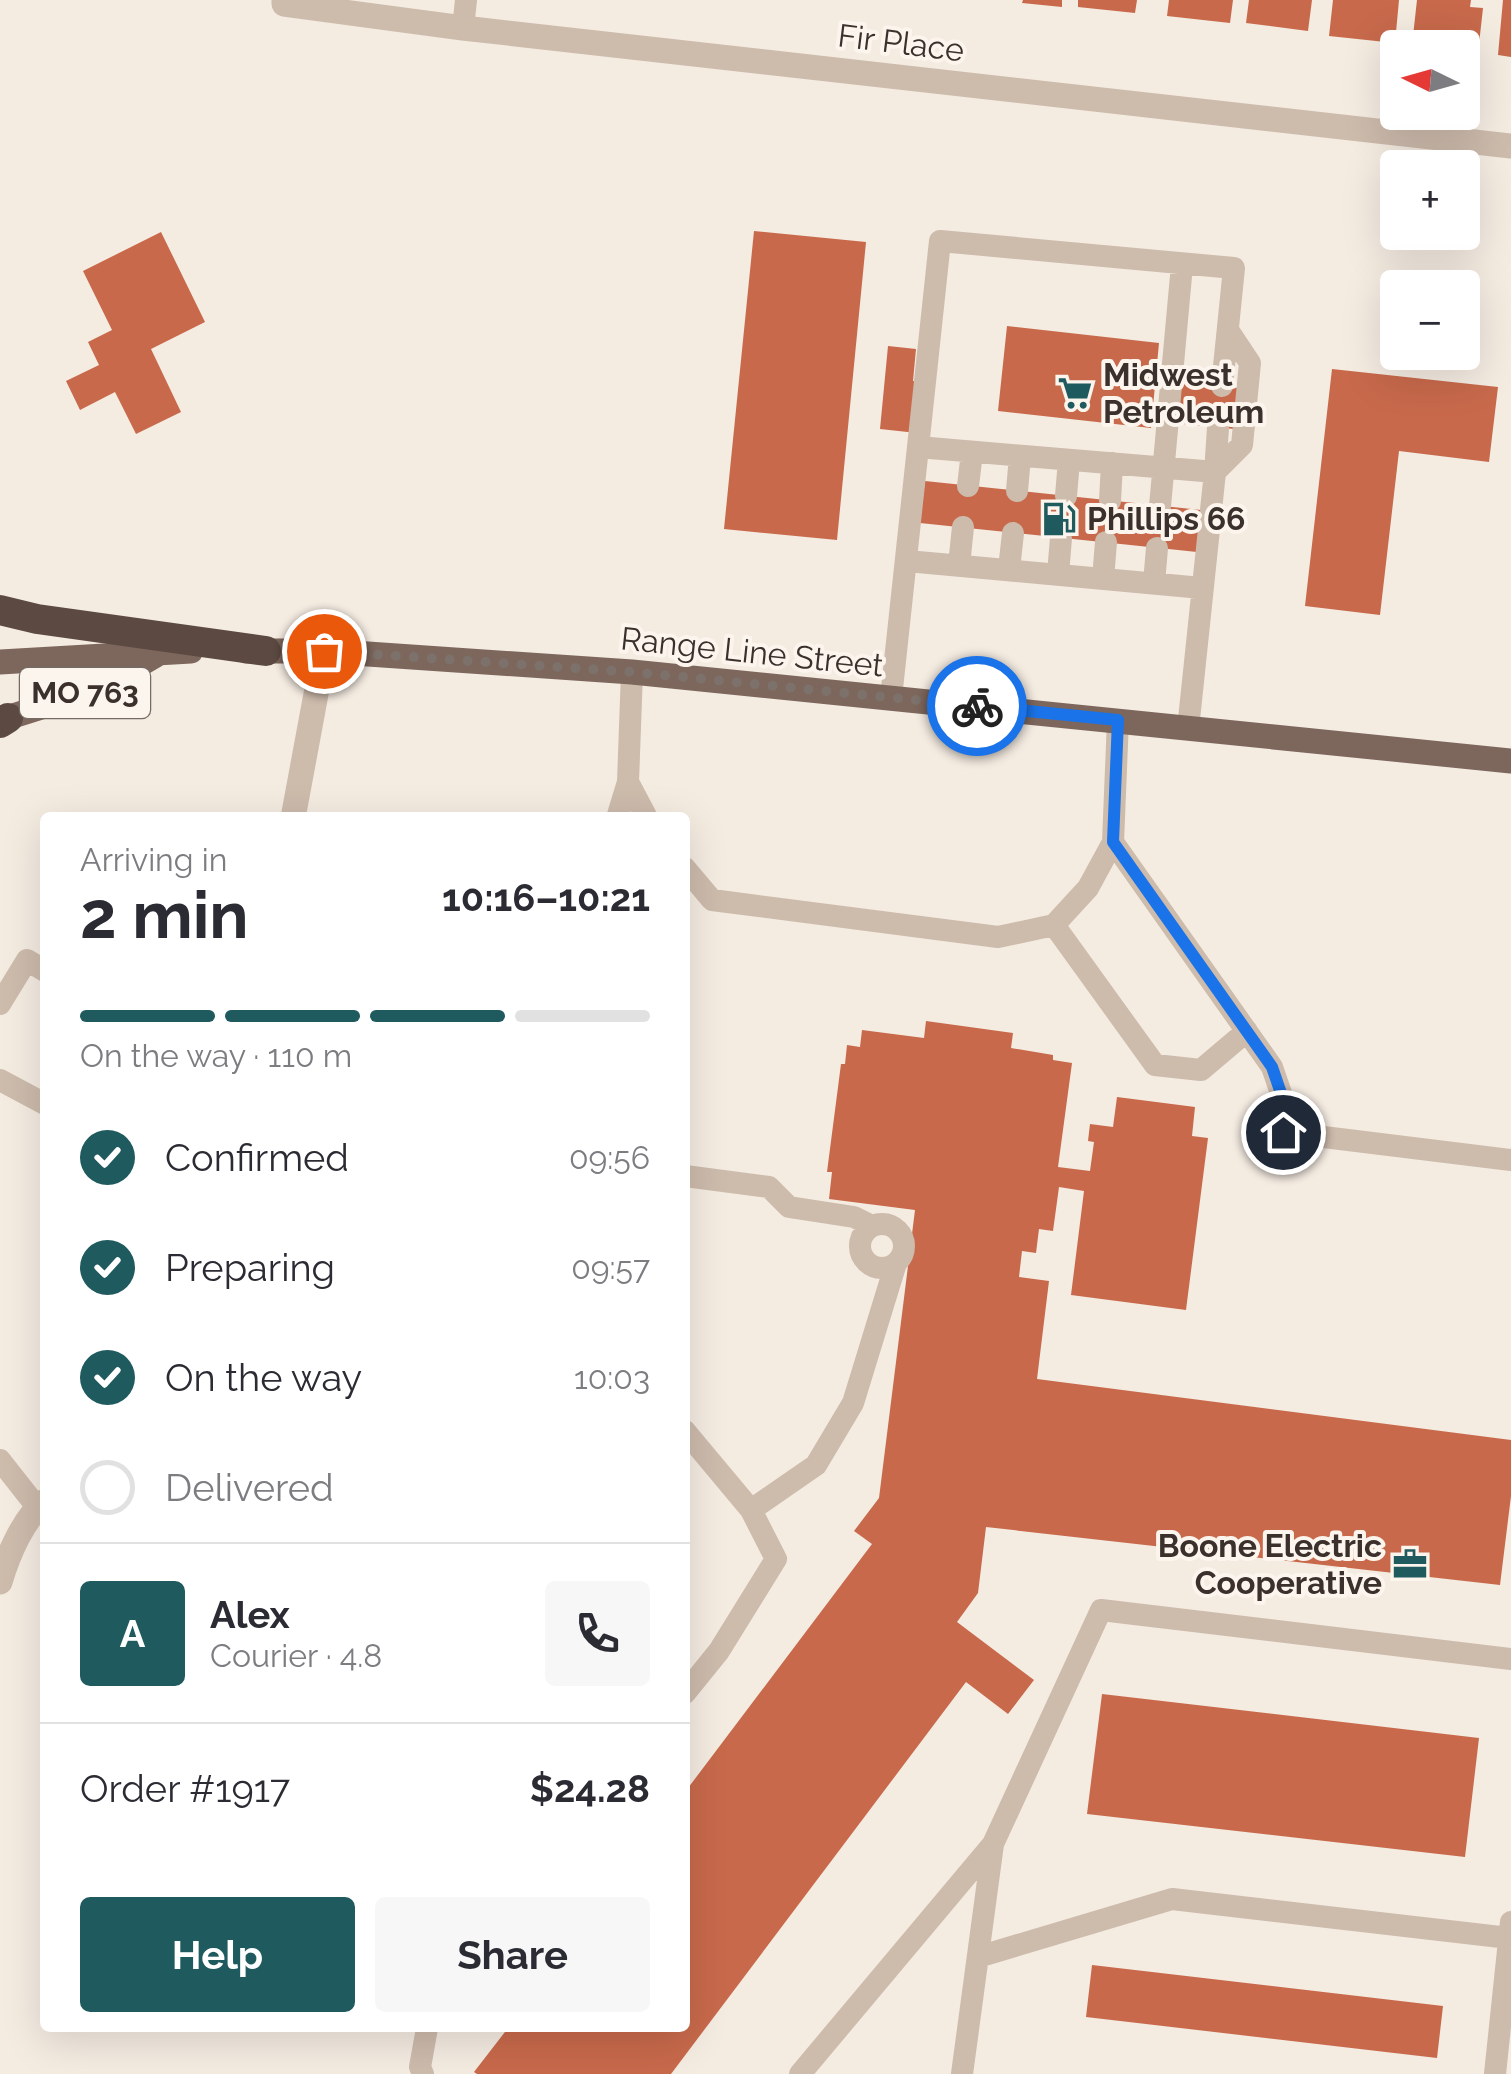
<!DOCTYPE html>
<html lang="en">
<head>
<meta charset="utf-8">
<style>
	body { margin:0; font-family:Raleway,sans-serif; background:#f7f7f7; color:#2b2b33; height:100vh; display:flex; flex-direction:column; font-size:38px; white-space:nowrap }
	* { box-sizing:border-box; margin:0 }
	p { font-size:32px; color:#7c7c81 }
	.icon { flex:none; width:55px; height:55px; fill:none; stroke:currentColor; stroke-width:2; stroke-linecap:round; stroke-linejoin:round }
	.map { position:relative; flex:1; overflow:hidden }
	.sheet { position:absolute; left:40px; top:812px; width:650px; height:1220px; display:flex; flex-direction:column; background:#fff; border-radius:10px; box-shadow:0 10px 40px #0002 }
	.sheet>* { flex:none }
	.needle { width:65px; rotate:275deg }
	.fabs { position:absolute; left:1380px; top:30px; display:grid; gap:20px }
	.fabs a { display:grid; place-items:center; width:100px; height:100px; border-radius:10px; background:#fff; box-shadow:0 10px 40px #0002; font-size:50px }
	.pin { position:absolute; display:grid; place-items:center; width:85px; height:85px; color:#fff; margin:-42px; border:5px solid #fff; border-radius:50%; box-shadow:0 2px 10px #0007 }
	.courier { position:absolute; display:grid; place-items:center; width:100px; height:100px; margin:-50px; border:8px solid #1a73e8; border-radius:50%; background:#fff; color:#222; box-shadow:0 2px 12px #0007 }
	.headline em { font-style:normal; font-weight:700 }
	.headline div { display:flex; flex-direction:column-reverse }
	.headline { display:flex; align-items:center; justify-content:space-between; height:170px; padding:0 40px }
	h1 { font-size:65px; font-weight:700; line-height:75px }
	.bar { display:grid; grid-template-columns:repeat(4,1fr); gap:15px 10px; align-content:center; height:120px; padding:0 40px }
	.bar i { height:12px; border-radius:8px; background:#e1e1e2 }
	.bar .current { background:#1f5a5e }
	.bar p { grid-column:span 4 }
	.line { display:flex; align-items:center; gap:25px; padding:0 40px; border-top:2px solid #e1e1e2 }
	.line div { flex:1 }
	.round { display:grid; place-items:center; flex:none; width:105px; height:105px; border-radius:10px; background:#f7f7f7 }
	ol { padding:0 40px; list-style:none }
	li { display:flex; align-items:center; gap:30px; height:110px }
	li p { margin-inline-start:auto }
	li .icon { padding:10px; border-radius:50%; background:#1f5a5e; color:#fff; stroke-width:4 }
	li:last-child { color:#7c7c81 }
	li i { width:55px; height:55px; border:5px solid #e1e1e2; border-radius:50% }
	.action { display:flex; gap:20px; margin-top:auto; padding:20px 40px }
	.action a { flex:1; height:115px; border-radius:10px; background:#1f5a5e; color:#fff; font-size:40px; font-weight:700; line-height:115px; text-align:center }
	.action a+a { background:#f7f7f7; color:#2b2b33 }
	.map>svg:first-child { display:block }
	.building { fill:#c8694b }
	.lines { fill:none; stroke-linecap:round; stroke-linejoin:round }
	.lane { stroke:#cdbbac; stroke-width:22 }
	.street { stroke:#cdbbac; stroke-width:25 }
	.primary { stroke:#7d675c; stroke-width:25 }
	.highway { stroke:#5c4a42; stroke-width:30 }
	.done { stroke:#7c716b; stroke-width:10; stroke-dasharray:0 18 }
	.route { stroke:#1a73e8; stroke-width:12 }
	.labels { text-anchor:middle; stroke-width:8; stroke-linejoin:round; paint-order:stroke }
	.shield { fill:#fbf5ee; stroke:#756b66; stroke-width:2.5 }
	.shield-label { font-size:30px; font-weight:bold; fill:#3b302b }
	.street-label { font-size:32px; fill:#3b302b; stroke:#fbf5ee }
	.poi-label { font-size:32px; font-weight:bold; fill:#3b302b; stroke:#fbf5ee; text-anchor:start }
</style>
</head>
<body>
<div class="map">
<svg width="1511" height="2074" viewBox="0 0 1511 2074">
	<rect width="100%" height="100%" fill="#f4ebe1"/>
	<path class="building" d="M1023 0H1062V7L1022 3Z
		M1078 0H1137L1135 13 1078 7Z
		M1169 0H1233L1230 23 1167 16Z
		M1249 0H1312L1308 31 1246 23Z
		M1333 0H1399L1395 43 1329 36Z
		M1417 0H1471L1470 7 1483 8 1478 53 1462 51V48L1412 45Z
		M1503 0H1511V57L1498 55Z
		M754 231 866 242 837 540 724 529Z
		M161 232 205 322 151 349 181 412 136 434 115 392 80 410 66 381 99 365 88 342 112 330 83 271Z
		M1007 326 1159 343 1151 428 998 411Z
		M888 346 916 349 913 381 922 382 917 433 880 429Z
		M1332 369 1498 387 1489 462 1399 451 1380 615 1305 606Z
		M1177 382 1239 388 1234 429 1173 423Z
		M925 481 1201 510 1197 552 920 523Z
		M926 1021 1013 1033 1011 1048 1053 1055V1060L1072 1063 1058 1167 1090 1171 1094 1142 1088 1141 1090 1124 1113 1127 1117 1097 1195 1107 1192 1136 1208 1138 1186 1310 1071 1295 1084 1191 1059 1187 1053 1231 1039 1229 1036 1253 1022 1251 1019 1277 1049 1281 1037 1379 1511 1440V1496L1500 1585 986 1527 978 1593 957 1622 1034 1680 1008 1714 966 1682 671 2074H477L474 2072 508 2028H685V1792L872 1544 854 1531 879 1498 915 1210 829 1199 832 1172H827L841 1064H845L847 1045 860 1047 862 1030 924 1038Z
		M1102 1694 1479 1738 1465 1857 1087 1814Z
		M1092 1965 1443 2006 1437 2058 1086 2017Z"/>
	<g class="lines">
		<path class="lane" d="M463 28 466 0
			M918 447 940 241 1234 268 1222 386
			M1215 472 1242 445 1250 363 1228 330
			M1215 472 1218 428
			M968 486 972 452
			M1017 491 1020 456
			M1066 496 1069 460
			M1110 501 1112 463
			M1160 506 1182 265
			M907 561 1202 588
			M959 565 963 527
			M1009 569 1013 533
			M1058 574 1061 538
			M1103 579 1106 542
			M1154 583 1157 548
			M891 698 918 447 1215 472 1188 729
			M628 782 647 818
			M617 818 628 782 632 672
			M1113 842 1272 1067 1284 1102 1283 1132 1511 1160
			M685 868 712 900 998 937 1054 925 1088 888 1113 842 1118 720
			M1054 925 1155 1065 1201 1070 1247 1031
			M0 1004 27 960 45 971
			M0 1080 45 1104
			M685 1176 769 1187 789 1207 854 1217 872 1226
			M860 1246a22 22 0 1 1 44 0a22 22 0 1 1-44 0Z
			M685 1431 751 1510 776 1559 719 1651 685 1693
			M0 1460 37 1507
			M751 1510 816 1465 853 1403 896 1263
			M978 1957 1172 1899 1509 1938
			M423 2074 420 2067 427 2028
			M800 2074 993 1844
			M962 2074 993 1844 1101 1610 1511 1659
			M1495 2074 1511 1922"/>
		<path class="street" d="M284 0V4L463 28 1511 146
			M293 818 324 651
			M0 1582C8 1555 23 1519 45 1501"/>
		<path class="primary" d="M246 651H324L632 672 1511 761
			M0 662 191 651
			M0 720 98 689 156 655"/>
		<path class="highway" d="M0 610 37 619 266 651
			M0 723 8 718"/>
	</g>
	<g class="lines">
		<path class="done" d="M324 651 632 672 977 706"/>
		<path class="route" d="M977 706 1118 720 1113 842 1272 1067 1284 1102 1283 1132"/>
	</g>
	<defs>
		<g id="supermarket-bare" transform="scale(2.7)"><path d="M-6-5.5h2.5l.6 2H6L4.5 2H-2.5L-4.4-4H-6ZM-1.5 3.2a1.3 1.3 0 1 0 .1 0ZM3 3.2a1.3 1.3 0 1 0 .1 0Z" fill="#1f5a5e" stroke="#fbf5ee" stroke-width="2.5" paint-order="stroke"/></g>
		<g id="fuel-bare" transform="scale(2.7)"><path d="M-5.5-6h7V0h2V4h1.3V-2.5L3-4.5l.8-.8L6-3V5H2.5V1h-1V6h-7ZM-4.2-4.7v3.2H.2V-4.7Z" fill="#1f5a5e" stroke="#fbf5ee" stroke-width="2.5" paint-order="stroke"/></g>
		<g id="office-bare" transform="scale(2.7)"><path d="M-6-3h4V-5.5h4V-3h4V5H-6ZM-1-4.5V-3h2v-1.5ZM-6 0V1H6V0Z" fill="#1f5a5e" stroke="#fbf5ee" stroke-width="2.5" paint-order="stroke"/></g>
	</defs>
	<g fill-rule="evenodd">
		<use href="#supermarket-bare" x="1075" y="393"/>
		<use href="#fuel-bare" x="1059" y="519"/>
		<use href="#office-bare" x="1410" y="1564"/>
	</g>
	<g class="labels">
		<rect class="shield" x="20" y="668" width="130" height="50" rx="8"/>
		<g class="shield-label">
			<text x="85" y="703">MO 763</text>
		</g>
		<g class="street-label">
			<text transform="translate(901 43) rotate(7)" y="11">Fir Place</text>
			<text transform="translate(752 652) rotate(6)" y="11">Range Line Street</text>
		</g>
		<g class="poi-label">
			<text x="1103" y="386">Midwest<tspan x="1103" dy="37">Petroleum</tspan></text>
			<text x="1087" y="530">Phillips 66</text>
			<text x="1382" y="1557" text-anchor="end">Boone Electric<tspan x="1382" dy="37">Cooperative</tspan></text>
		</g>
	</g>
</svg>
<div class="fabs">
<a><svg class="needle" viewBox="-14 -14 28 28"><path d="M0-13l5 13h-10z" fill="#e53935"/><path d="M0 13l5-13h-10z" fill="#7c7c81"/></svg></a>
<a>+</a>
<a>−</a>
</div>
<div class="pin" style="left:324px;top:651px;background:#ea580c"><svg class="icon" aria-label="bag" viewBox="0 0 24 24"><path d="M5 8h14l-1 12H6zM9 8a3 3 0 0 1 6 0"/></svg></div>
<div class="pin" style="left:1283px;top:1132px;background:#1f2937"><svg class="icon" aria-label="home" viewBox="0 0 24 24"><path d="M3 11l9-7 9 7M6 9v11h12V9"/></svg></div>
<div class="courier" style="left:977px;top:706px"><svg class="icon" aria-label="bike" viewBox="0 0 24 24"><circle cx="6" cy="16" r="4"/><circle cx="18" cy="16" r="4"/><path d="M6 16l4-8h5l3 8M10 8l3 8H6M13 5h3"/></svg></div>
<section class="sheet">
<div class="headline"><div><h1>2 min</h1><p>Arriving in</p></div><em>10:16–10:21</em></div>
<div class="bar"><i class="current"></i><i class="current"></i><i class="current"></i><i></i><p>On the way · 110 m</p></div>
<ol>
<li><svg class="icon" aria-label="check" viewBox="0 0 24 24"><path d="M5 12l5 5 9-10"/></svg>Confirmed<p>09:56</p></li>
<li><svg class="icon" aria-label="check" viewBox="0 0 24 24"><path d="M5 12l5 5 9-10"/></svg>Preparing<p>09:57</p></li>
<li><svg class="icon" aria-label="check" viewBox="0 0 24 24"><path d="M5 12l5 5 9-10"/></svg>On the way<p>10:03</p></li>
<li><i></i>Delivered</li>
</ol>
<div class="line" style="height:180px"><b class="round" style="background:#1f5a5e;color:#fff">A</b><div><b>Alex</b><p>Courier · 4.8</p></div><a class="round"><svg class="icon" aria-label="phone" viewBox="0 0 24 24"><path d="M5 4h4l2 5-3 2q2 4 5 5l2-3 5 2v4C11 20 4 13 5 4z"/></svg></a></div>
<div class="line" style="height:130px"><div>Order #1917</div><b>$24.28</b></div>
<div class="action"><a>Help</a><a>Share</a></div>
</section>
</div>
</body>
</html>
